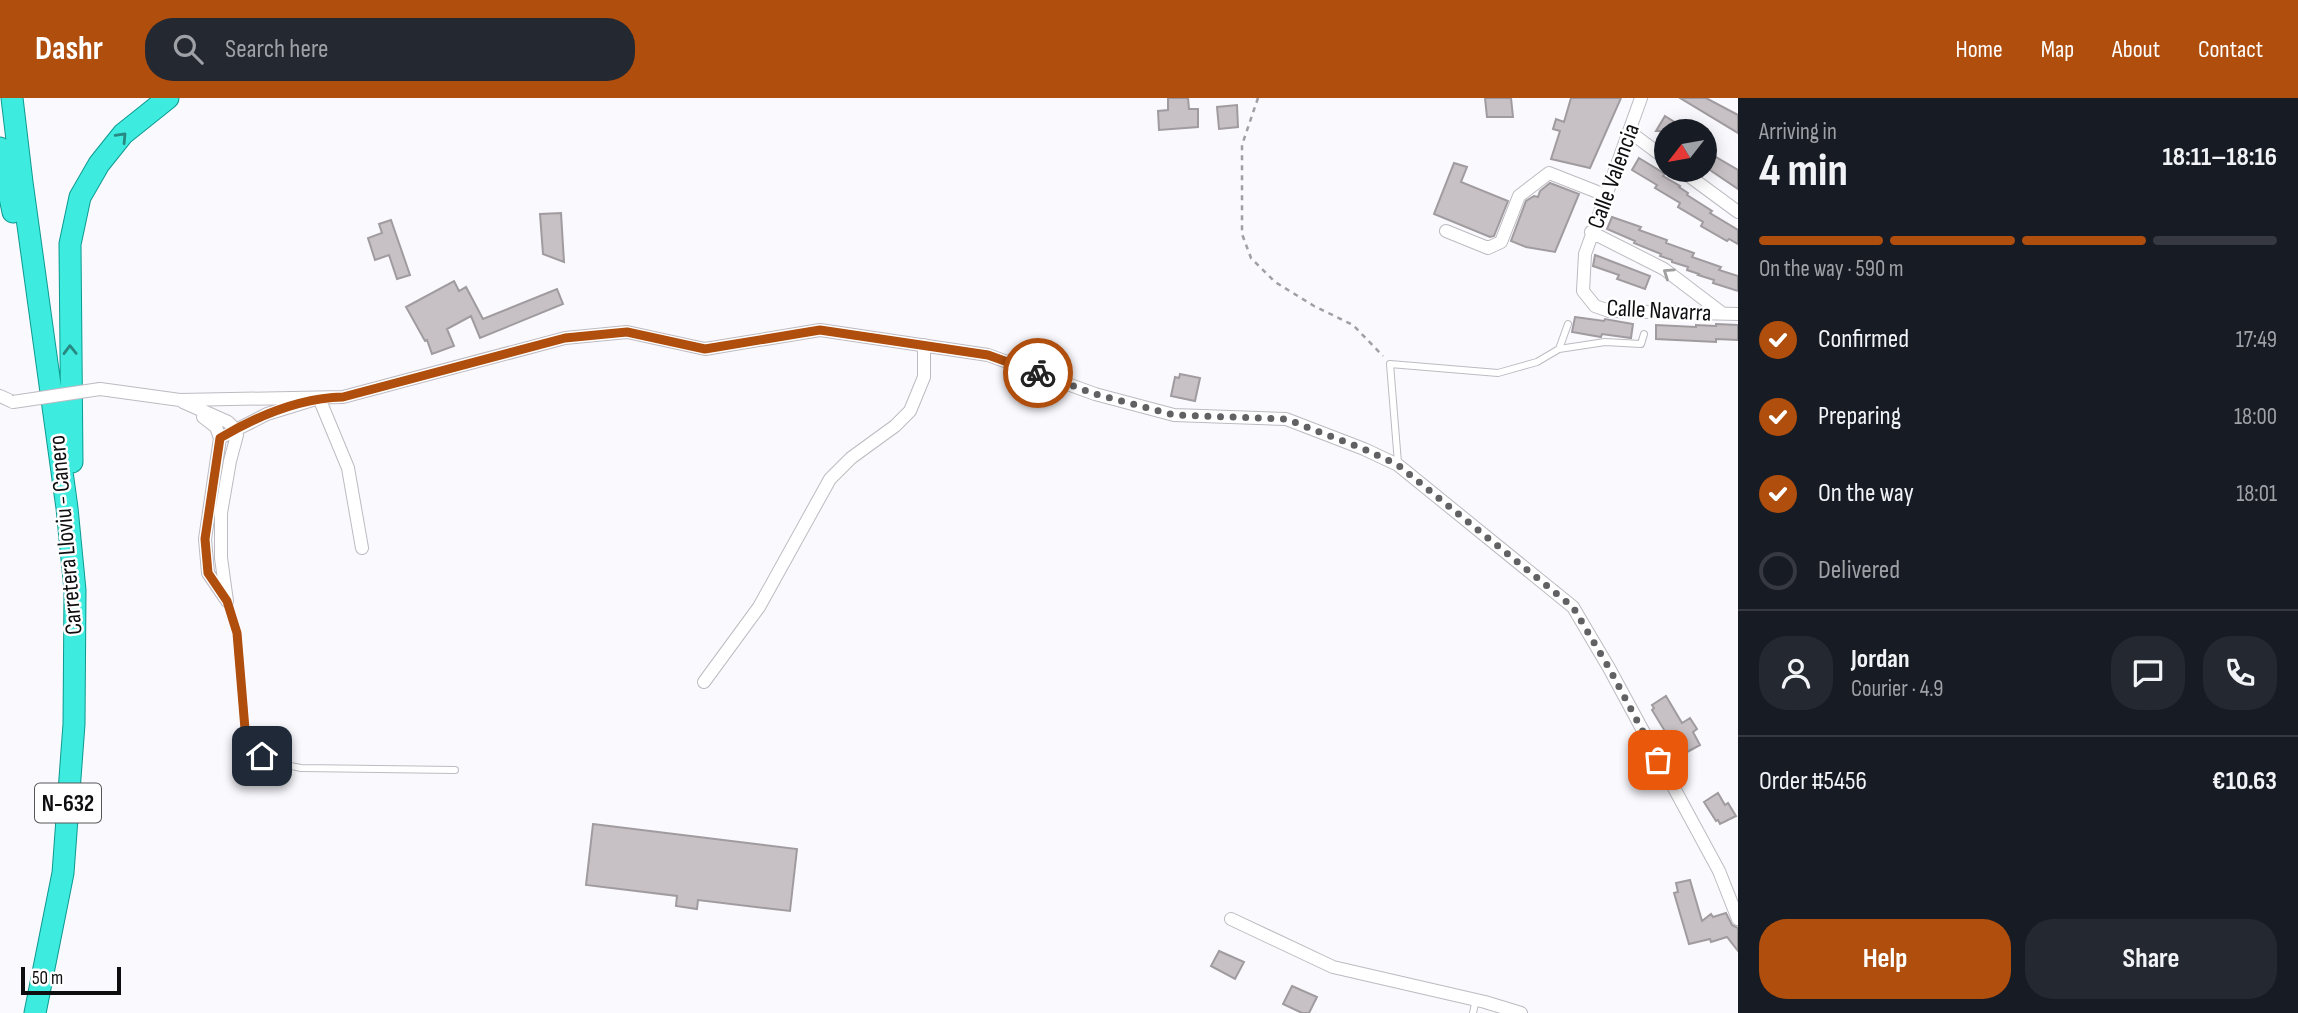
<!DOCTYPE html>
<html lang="en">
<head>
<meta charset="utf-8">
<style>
	body { margin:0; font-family:"Sofia Sans Condensed",sans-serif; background:#242831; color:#f1f3f6; height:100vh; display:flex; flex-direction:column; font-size:26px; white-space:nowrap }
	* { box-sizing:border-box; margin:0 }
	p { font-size:23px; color:#9ea1a6 }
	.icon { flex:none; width:38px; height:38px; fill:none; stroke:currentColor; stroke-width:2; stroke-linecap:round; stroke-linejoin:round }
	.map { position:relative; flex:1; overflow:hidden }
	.drawer { display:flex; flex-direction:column; background:#171b24; width:560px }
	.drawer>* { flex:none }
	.needle { width:46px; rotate:239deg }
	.controls { position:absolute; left:1654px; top:21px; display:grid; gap:14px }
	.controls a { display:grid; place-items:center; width:63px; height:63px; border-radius:50%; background:#171b24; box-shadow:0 4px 18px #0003; font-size:35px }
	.scale { position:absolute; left:21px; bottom:18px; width:100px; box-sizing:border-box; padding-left:7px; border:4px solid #0e0e10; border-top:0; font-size:19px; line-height:24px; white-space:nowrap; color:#0e0e10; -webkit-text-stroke:5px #fff; paint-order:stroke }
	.pin { position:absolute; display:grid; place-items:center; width:60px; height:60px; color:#fff; margin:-30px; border-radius:14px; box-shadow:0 4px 10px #0006 }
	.courier { position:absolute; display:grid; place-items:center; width:70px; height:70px; margin:-35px; border:5px solid #b04e0d; border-radius:50%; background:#fff; color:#222; box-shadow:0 2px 9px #0007 }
	.headline em { font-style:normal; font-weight:700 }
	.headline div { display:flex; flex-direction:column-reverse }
	.headline { display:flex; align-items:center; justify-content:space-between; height:119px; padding:0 21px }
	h1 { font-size:46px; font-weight:700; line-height:52px }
	.bar { display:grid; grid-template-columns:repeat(4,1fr); gap:10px 7px; align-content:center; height:84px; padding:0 21px }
	.bar i { height:9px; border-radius:5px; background:#363941 }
	.bar .on { background:#b04e0d }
	.bar p { grid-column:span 4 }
	.line { display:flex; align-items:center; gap:18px; padding:0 21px; border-top:2px solid #363941 }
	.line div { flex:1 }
	.round { display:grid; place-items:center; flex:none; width:74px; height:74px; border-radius:28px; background:#242831 }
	ol { padding:0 21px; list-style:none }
	li { display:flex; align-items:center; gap:21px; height:77px }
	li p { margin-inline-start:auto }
	li .icon { padding:7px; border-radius:50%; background:#b04e0d; color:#fff; stroke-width:4 }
	li:last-child { color:#9ea1a6 }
	li i { width:38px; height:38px; border:4px solid #363941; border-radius:50% }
	.button { display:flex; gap:14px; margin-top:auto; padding:14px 21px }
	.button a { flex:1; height:80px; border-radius:28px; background:#b04e0d; color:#fff; font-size:28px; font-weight:700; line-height:80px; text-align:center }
	.button a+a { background:#242831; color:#f1f3f6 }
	header { display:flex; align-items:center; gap:42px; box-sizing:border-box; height:98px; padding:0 35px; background:#b04e0d; color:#fff }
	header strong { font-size:33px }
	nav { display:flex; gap:38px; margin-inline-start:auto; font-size:24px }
	.search { width:490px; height:63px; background:#242831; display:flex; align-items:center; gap:18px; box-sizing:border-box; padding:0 24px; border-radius:28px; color:#9ea1a6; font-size:26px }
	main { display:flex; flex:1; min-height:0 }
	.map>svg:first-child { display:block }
	.building { fill:#c7c1c5; stroke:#a09b9f; stroke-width:2 }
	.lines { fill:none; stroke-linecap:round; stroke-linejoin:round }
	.service-casing { stroke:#bdbbc1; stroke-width:8 }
	.minor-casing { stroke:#bdbbc1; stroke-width:14 }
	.trunk-casing { stroke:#0d9a91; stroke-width:23 }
	.path { stroke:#a09fa3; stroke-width:2.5; stroke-dasharray:5 5; stroke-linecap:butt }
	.service { stroke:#fff; stroke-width:6 }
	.minor { stroke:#fff; stroke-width:12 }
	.trunk { stroke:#3eebdf; stroke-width:21 }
	.minor-bridge-casing { stroke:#bdbbc1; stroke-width:14; stroke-linecap:butt }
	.minor-bridge { stroke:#fff; stroke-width:12 }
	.oneway { stroke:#288882 }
	.oneway2 { stroke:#9f9f9f }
	.done { stroke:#616063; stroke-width:7; stroke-dasharray:0 12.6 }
	.route { stroke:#b04e0d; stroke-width:9 }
	.labels { text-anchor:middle; stroke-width:5; stroke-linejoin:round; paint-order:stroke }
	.shield { fill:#fff; stroke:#565658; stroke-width:2 }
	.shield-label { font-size:23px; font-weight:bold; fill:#0e0e10 }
	.street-label { font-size:24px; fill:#0e0e10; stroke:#fff }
</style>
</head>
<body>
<header>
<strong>Dashr</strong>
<div class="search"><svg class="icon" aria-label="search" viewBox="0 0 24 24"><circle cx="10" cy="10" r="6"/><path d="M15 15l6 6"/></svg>Search here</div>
<nav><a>Home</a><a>Map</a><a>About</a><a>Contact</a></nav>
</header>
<main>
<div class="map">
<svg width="1738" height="915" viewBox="0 0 1738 915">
	<rect width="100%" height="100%" fill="#faf9fe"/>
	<path class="building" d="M1168 0H1188L1189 11H1198V29L1159 32 1158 13 1168 12Z
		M1485 0H1511L1513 19H1487Z
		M1571 0H1621L1590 70 1551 61 1560 33 1553 31 1556 21 1564 24Z
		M1680 0H1706L1738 17V35Z
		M1237 7 1238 29 1219 31 1217 9Z
		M1665 18 1689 33H1656Z
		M1704 52 1738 72V91L1704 68Z
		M1639 60 1665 76 1663 78 1680 88 1679 89 1688 95 1687 97 1712 113 1710 115 1738 132V146L1729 141 1727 143 1701 128 1703 124 1678 109 1680 105 1655 90 1657 87 1632 72Z
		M1454 65 1467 69 1461 84 1508 103 1494 138 1490 139 1434 116Z
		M1550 85 1579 96 1555 154 1526 149 1511 143 1526 103 1534 98 1538 99 1540 93Z
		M561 115 564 164 543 156 540 116Z
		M1612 119 1641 129 1639 132 1667 142 1666 145 1694 155 1692 159 1721 169 1719 172 1738 178V193L1713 185 1714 182 1698 177 1699 176 1687 172 1688 169 1672 164V162L1660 158 1661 156 1634 145 1635 143 1607 131Z
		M391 122 410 177 397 181 389 157 375 162 368 140 382 135 379 126Z
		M1595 157 1650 178 1645 191 1617 181 1619 177 1593 168Z
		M454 183 459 193 466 189 483 221 557 191 563 206 480 240 471 218 447 231 454 248 432 256 427 242 425 243 406 209Z
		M1575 219 1604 223 1605 221 1633 226 1631 240 1602 236 1601 239 1572 234Z
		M1716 226 1738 227V242L1716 241V244L1656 241V227L1696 229V227L1716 228Z
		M1180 276 1200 280 1195 303 1171 298 1175 279 1179 280Z
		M1666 598 1682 625 1690 620 1697 631 1693 634 1700 647 1680 658 1652 612 1654 610 1652 607Z
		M1718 695 1725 707 1728 705 1736 718 1720 726 1718 722 1716 723 1704 704Z
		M593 726 797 751 790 813 698 802 697 811 676 808 677 798 586 787Z
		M1690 782 1702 823 1711 816 1713 819 1726 815 1732 827 1738 830V853L1727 839 1711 844 1710 841 1689 846 1674 795 1678 794 1676 785Z
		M1219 853 1244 864 1235 881 1211 868Z
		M1292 888 1317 899 1309 915H1302L1283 906Z"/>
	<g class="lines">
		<g class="service-casing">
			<path id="service" d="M1559 251 1605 244 1641 246 1644 236
				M1398 365 1390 266 1498 275 1537 264 1559 251 1568 226
				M227 503 237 535 246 643C264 659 278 666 301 670L455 672
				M1473 915 1476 901"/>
		</g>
		<g class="minor-casing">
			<path id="minor" d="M1641 0 1585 156 1583 193 1595 208 1609 213 1738 216
				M1630 34 1666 61
				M1681 72 1738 114
				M1446 133 1488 150 1501 144 1519 98 1549 75 1605 97
				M1591 134 1664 171 1722 215
				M100 291 180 302 343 299 565 240 627 234 705 251 820 232 988 257 1095 296 1174 317 1286 321 1364 351 1398 367 1573 509 1609 570 1719 773 1738 821
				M0 298 13 304
				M183 304 228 324 235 331 237 337 230 363 221 415V460L227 503
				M203 319 216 329 220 340 205 441 208 475 225 500
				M220 340 267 316 319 300 348 370 362 450
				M704 584 759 509 830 381 851 360 895 328 910 313 924 279V247
				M1231 821 1333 869 1485 904 1521 915"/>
		</g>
		<g class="trunk-casing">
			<path id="trunk" d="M12 0 22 84 67 410 75 492 74 626 63 775 35 915
				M0 50 13 114
				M72 364 70 146 80 99 99 66 123 36 168 0"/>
		</g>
		<path class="path" d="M1258 0 1242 47V136L1251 160 1275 184 1314 208 1353 227 1383 258"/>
		<use href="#service" class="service"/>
		<use href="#minor" class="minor"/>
		<use href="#trunk" class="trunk"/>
		<g class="minor-bridge-casing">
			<path id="minor-bridge" d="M13 304 100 291"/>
		</g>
		<use href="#minor-bridge" class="minor-bridge"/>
	</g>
	<defs><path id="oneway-chevron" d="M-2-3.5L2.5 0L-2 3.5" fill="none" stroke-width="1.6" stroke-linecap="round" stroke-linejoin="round" transform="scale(1.75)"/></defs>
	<g class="oneway">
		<use href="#oneway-chevron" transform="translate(122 39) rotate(-47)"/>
		<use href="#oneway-chevron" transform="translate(70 252) rotate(-91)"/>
	</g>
	<use class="oneway2" href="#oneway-chevron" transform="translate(1668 175) rotate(-146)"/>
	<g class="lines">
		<path class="done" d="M1038 275 1095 296 1174 317 1286 321 1364 351 1398 367 1573 509 1609 570 1658 662"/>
		<path class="route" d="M262 658 246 643 237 535 227 503 208 475 205 441 220 340C257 318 300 300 343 299L565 240 627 234 705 251 820 232 988 257 1038 275"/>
	</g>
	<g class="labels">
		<rect class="shield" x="35" y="685.5" width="66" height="39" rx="5"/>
		<g class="shield-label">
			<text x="68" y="713">N-632</text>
		</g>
		<g class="street-label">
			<text transform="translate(1613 78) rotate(-70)" y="8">Calle Valencia</text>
			<text transform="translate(1659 212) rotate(3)" y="8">Calle Navarra</text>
			<text transform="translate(65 437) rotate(-95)" y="8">Carretera Lloviu - Canero</text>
		</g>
	</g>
</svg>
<div class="controls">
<a><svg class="needle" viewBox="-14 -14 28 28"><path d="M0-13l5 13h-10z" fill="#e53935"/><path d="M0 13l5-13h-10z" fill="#9ea1a6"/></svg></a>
</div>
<div class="scale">50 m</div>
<div class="pin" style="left:1658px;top:662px;background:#ea580c"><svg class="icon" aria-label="bag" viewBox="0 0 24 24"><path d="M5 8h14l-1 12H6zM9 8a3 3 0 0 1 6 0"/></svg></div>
<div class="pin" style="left:262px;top:658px;background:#1f2937"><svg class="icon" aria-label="home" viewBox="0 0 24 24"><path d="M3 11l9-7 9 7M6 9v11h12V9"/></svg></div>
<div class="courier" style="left:1038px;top:275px"><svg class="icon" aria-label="bike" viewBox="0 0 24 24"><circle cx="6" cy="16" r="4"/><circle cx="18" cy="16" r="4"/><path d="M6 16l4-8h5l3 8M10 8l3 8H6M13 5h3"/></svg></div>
</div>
<section class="drawer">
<div class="headline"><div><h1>4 min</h1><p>Arriving in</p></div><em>18:11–18:16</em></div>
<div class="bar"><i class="on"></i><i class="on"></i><i class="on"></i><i></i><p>On the way · 590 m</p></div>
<ol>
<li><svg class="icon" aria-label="check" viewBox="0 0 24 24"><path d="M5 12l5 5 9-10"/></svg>Confirmed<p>17:49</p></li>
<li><svg class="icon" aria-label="check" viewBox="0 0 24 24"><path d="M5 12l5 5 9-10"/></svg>Preparing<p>18:00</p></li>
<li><svg class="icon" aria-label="check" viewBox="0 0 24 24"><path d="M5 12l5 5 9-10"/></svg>On the way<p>18:01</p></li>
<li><i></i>Delivered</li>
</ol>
<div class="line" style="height:126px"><a class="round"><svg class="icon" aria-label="person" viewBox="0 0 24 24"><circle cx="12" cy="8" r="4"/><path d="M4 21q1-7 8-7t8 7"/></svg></a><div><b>Jordan</b><p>Courier · 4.9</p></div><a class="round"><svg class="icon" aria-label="chat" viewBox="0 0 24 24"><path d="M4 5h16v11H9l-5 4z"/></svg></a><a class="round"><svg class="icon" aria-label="phone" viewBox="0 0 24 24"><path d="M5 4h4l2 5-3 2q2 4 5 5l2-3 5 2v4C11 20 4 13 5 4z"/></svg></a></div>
<div class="line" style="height:91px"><div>Order #5456</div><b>€10.63</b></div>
<div class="button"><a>Help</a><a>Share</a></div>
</section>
</main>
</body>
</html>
